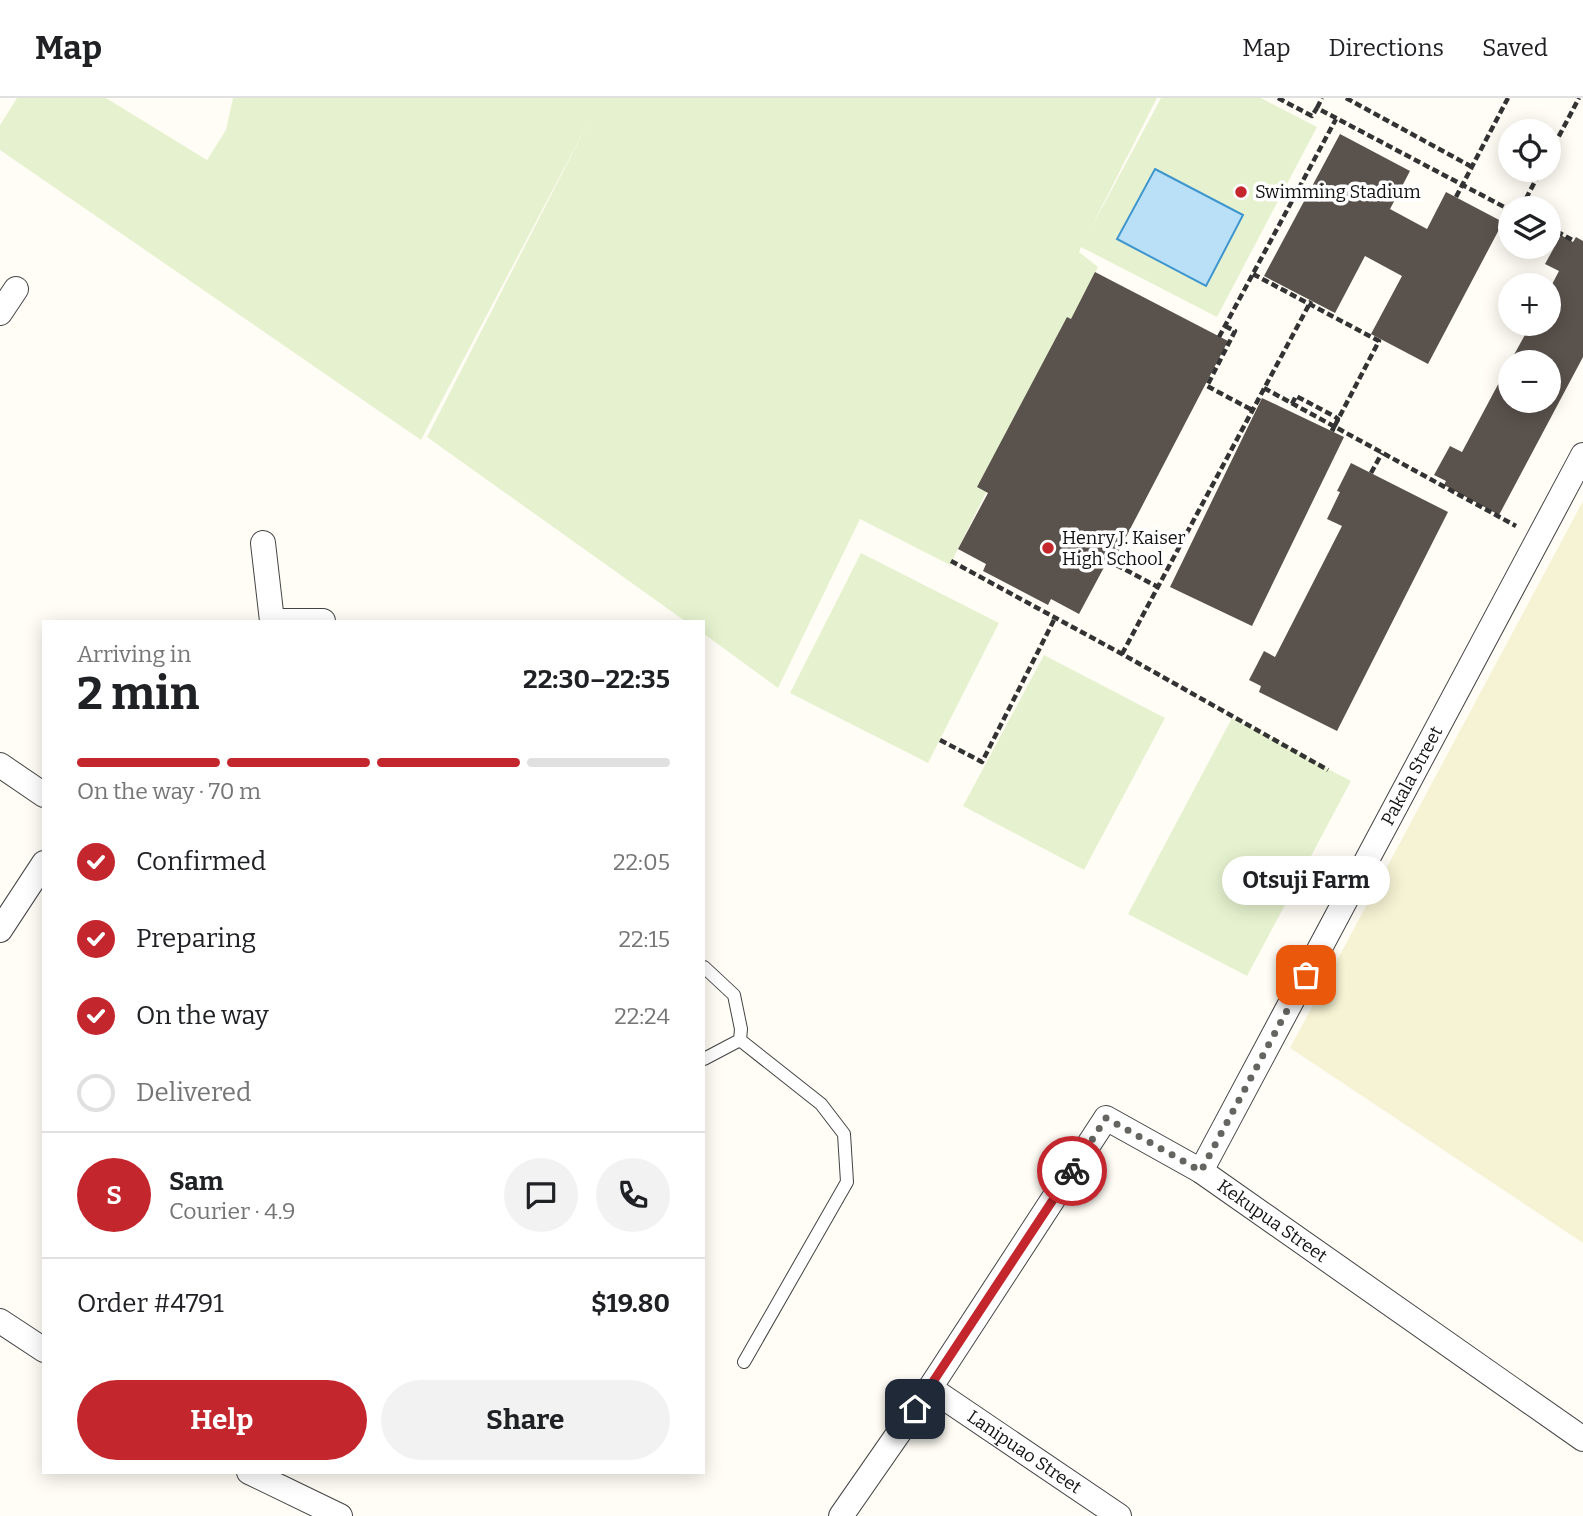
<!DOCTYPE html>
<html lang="en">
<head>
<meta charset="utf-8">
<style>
	body { margin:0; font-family:Bitter,serif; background:#f2f2f2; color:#202124; height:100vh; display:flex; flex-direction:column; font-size:26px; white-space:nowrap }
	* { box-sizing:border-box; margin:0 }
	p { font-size:23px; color:#757577 }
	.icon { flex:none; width:38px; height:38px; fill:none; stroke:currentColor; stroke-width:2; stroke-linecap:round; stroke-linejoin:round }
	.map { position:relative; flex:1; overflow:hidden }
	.side { position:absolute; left:42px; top:522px; width:663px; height:854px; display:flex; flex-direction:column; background:#fff; border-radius:0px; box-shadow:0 4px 18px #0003 }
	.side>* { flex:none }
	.tools { position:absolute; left:1498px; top:21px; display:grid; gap:14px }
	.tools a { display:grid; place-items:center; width:63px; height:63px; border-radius:50%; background:#fff; box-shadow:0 4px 18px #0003; font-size:35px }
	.pin { position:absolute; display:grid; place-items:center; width:60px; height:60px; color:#fff; margin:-30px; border-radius:14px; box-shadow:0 4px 10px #0006 }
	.courier { position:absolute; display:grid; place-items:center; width:70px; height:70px; margin:-35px; border:5px solid #c4262e; border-radius:50%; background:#fff; color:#222; box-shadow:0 2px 9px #0007 }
	.bubble { position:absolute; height:49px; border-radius:24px; background:#fff; box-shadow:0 4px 18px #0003; font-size:23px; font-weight:700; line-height:49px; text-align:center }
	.overview em { font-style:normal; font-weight:700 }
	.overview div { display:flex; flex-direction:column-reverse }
	.overview { display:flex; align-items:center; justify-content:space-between; height:119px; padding:0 35px }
	h1 { font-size:46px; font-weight:700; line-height:52px }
	.bar { display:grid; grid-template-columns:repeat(4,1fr); gap:10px 7px; align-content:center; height:84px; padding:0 35px }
	.bar i { height:9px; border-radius:5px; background:#e0e0e0 }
	.bar .current { background:#c4262e }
	.bar p { grid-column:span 4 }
	.line { display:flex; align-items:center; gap:18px; padding:0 35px; border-top:2px solid #e0e0e0 }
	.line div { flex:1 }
	.round { display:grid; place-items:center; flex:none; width:74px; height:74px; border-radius:37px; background:#f2f2f2 }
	ol { padding:0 35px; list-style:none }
	li { display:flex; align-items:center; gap:21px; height:77px }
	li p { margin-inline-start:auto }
	li .icon { padding:7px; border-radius:50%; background:#c4262e; color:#fff; stroke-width:4 }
	li:last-child { color:#757577 }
	li i { width:38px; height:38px; border:4px solid #e0e0e0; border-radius:50% }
	.button { display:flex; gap:14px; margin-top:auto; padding:14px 35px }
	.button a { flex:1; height:80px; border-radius:42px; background:#c4262e; color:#fff; font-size:28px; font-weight:700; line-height:80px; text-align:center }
	.button a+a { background:#f2f2f2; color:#202124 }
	header { display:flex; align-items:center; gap:42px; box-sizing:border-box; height:98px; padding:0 35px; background:#fff; border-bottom:2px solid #e0e0e0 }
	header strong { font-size:33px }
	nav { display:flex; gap:38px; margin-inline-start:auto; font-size:24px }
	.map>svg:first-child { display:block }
	.farmland { fill:#f6f3d4 }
	.pitch { fill:#e6f2cf }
	.water { fill:#b9e0f7; stroke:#3f96cf; stroke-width:2 }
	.building { fill:#5a524d }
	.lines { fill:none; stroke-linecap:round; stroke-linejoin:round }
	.service-casing { stroke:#444; stroke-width:14 }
	.minor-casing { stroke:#444; stroke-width:26 }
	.path { stroke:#333; stroke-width:4.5; stroke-dasharray:7 3.5; stroke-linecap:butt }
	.service { stroke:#fff; stroke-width:12 }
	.minor { stroke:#fff; stroke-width:24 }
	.path-bridge { stroke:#333; stroke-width:4.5; stroke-dasharray:7 3.5; stroke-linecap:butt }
	.done { stroke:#646461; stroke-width:7; stroke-dasharray:0 12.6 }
	.route { stroke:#c4262e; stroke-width:9 }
	.poi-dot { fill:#c4262e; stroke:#fff; stroke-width:2.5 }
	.labels { text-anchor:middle; stroke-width:7; stroke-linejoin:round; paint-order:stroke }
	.poi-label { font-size:18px; fill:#111; stroke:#fff; text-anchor:start }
	.street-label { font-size:18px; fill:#111; stroke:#fff }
</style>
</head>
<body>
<header>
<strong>Map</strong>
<nav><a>Map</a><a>Directions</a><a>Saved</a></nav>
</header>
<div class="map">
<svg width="1583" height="1418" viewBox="0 0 1583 1418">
	<rect width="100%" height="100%" fill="#fffdf5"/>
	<path class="farmland" d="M1583 403V1145L1290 950Z"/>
	<path class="pitch" d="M17 0H106L207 62 226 32 233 0H1157L1090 132 1161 0H1261L1317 29 1217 219 1081 149 1079 154 1098 169 950 467 860 421 778 590 704 536V523H685L427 339 589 23 421 342 0 52V27Z
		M861 455 999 525 928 665 790 595Z
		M1044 557 1165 620 1084 772 963 708Z
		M1232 620 1351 683 1247 878 1128 816Z"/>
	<path class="water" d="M1155 71 1243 117 1206 188 1117 141Z"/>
	<path class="building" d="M1340 36 1410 73 1390 111 1427 131 1446 94 1503 124 1428 266 1371 236 1402 178 1365 158 1335 215 1264 178Z
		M1561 137 1573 144 1576 139 1583 143V259L1499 417 1444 387 1446 383 1434 377 1450 348 1462 354 1510 264V303H1549V264H1510L1531 226H1549V192L1559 173 1545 166Z
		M1095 174 1228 243 1114 462 1109 460 1079 516 1051 501 1048 507 983 473 986 466 958 451 988 395 977 389 1067 219 1071 221Z
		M1262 300 1344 339 1252 528 1170 489Z
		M1351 365 1448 414 1337 633 1259 594 1261 588 1249 582 1264 553 1275 559 1342 428 1327 421 1340 394 1337 393Z"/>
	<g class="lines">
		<g class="service-casing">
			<path id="service" d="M704 869 734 897 741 931 740 942 704 961
				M740 942 821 1006 844 1036 847 1084 744 1264"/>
		</g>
		<g class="minor-casing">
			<g id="minor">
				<path d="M0 215 16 191"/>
				<path d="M263 445 272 523"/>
				<path d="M277 523H323"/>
				<path d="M0 667 44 697"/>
				<path d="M0 832 44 765"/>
				<path id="s1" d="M1201 1073 1583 357"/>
				<path d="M0 1223 44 1252"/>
				<path id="s2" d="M930 1290 1119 1418"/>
				<path d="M249 1374 340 1418"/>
				<path id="s3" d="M841 1418 930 1290 1106 1020 1201 1073 1583 1341"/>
			</g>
		</g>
		<path class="path" d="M1278 0 1312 18 1317 10 1510 112
			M1346 0 1472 69
			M1317 10 1322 0
			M1549 57 1579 0
			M1456 99 1508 0
			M1521 110 1541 72
			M1549 133 1555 136 1556 133 1574 143
			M1253 176 1379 243 1332 333
			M1225 228 1235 233 1207 288 1252 312
			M1219 239 1336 21
			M1264 290 1516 428
			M1292 306 1296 298 1334 318
			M1371 375 1382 355
			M1107 462 1158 489
			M951 463 1122 556 1328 672
			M1122 556 1311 203
			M940 642 982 664 1055 520"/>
		<use href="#service" class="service"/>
		<use href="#minor" class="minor"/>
		<path class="path-bridge" d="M1332 333 1338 321 1334 318"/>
	</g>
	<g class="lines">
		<path class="done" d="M1072 1073 1106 1020 1201 1073 1306 877"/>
		<path class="route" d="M915 1311 1072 1073"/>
	</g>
	<g class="poi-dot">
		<circle cx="1241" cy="94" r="7"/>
		<circle cx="1048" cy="450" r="7"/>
	</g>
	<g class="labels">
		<g class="poi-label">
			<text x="1255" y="100">Swimming Stadium</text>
			<text x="1062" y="446">Henry J. Kaiser<tspan x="1062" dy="21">High School</tspan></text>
		</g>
		<g class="street-label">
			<text dy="6" stroke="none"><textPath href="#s1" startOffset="448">Pakala Street</textPath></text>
			<text dy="6" stroke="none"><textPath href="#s3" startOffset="674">Kekupua Street</textPath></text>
			<text dy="6" stroke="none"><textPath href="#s2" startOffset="114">Lanipuao Street</textPath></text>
		</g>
	</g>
</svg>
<div class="tools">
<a><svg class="icon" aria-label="locate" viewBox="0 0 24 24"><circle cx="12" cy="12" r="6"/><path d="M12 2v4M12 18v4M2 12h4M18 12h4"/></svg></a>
<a><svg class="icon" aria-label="layers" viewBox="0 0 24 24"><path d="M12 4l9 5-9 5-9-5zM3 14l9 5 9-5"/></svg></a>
<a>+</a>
<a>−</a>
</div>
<div class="pin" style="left:1306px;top:877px;background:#ea580c"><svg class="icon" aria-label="bag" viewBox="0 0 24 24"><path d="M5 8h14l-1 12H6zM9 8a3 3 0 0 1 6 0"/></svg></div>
<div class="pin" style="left:915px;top:1311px;background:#1f2937"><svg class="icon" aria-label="home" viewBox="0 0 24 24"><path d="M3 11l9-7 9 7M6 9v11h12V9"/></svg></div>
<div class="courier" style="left:1072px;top:1073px"><svg class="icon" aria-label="bike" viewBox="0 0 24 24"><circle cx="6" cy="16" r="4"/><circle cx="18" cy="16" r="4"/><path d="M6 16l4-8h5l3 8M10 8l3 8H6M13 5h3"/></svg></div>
<div class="bubble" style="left:1222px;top:758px;width:168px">Otsuji Farm</div>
<section class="side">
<div class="overview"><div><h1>2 min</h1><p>Arriving in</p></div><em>22:30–22:35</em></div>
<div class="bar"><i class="current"></i><i class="current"></i><i class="current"></i><i></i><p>On the way · 70 m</p></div>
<ol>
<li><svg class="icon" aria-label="check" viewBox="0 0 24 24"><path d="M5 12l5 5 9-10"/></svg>Confirmed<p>22:05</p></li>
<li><svg class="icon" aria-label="check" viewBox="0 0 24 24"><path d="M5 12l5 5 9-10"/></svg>Preparing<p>22:15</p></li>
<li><svg class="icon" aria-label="check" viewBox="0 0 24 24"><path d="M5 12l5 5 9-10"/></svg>On the way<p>22:24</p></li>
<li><i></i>Delivered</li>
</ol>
<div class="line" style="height:126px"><b class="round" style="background:#c4262e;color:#fff">S</b><div><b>Sam</b><p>Courier · 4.9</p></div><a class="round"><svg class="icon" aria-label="chat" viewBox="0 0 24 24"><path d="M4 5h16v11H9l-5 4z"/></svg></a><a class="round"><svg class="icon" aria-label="phone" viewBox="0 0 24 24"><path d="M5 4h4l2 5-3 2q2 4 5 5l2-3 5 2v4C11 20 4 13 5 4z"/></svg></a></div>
<div class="line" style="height:91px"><div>Order #4791</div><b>$19.80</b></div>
<div class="button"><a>Help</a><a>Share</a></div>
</section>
</div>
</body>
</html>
